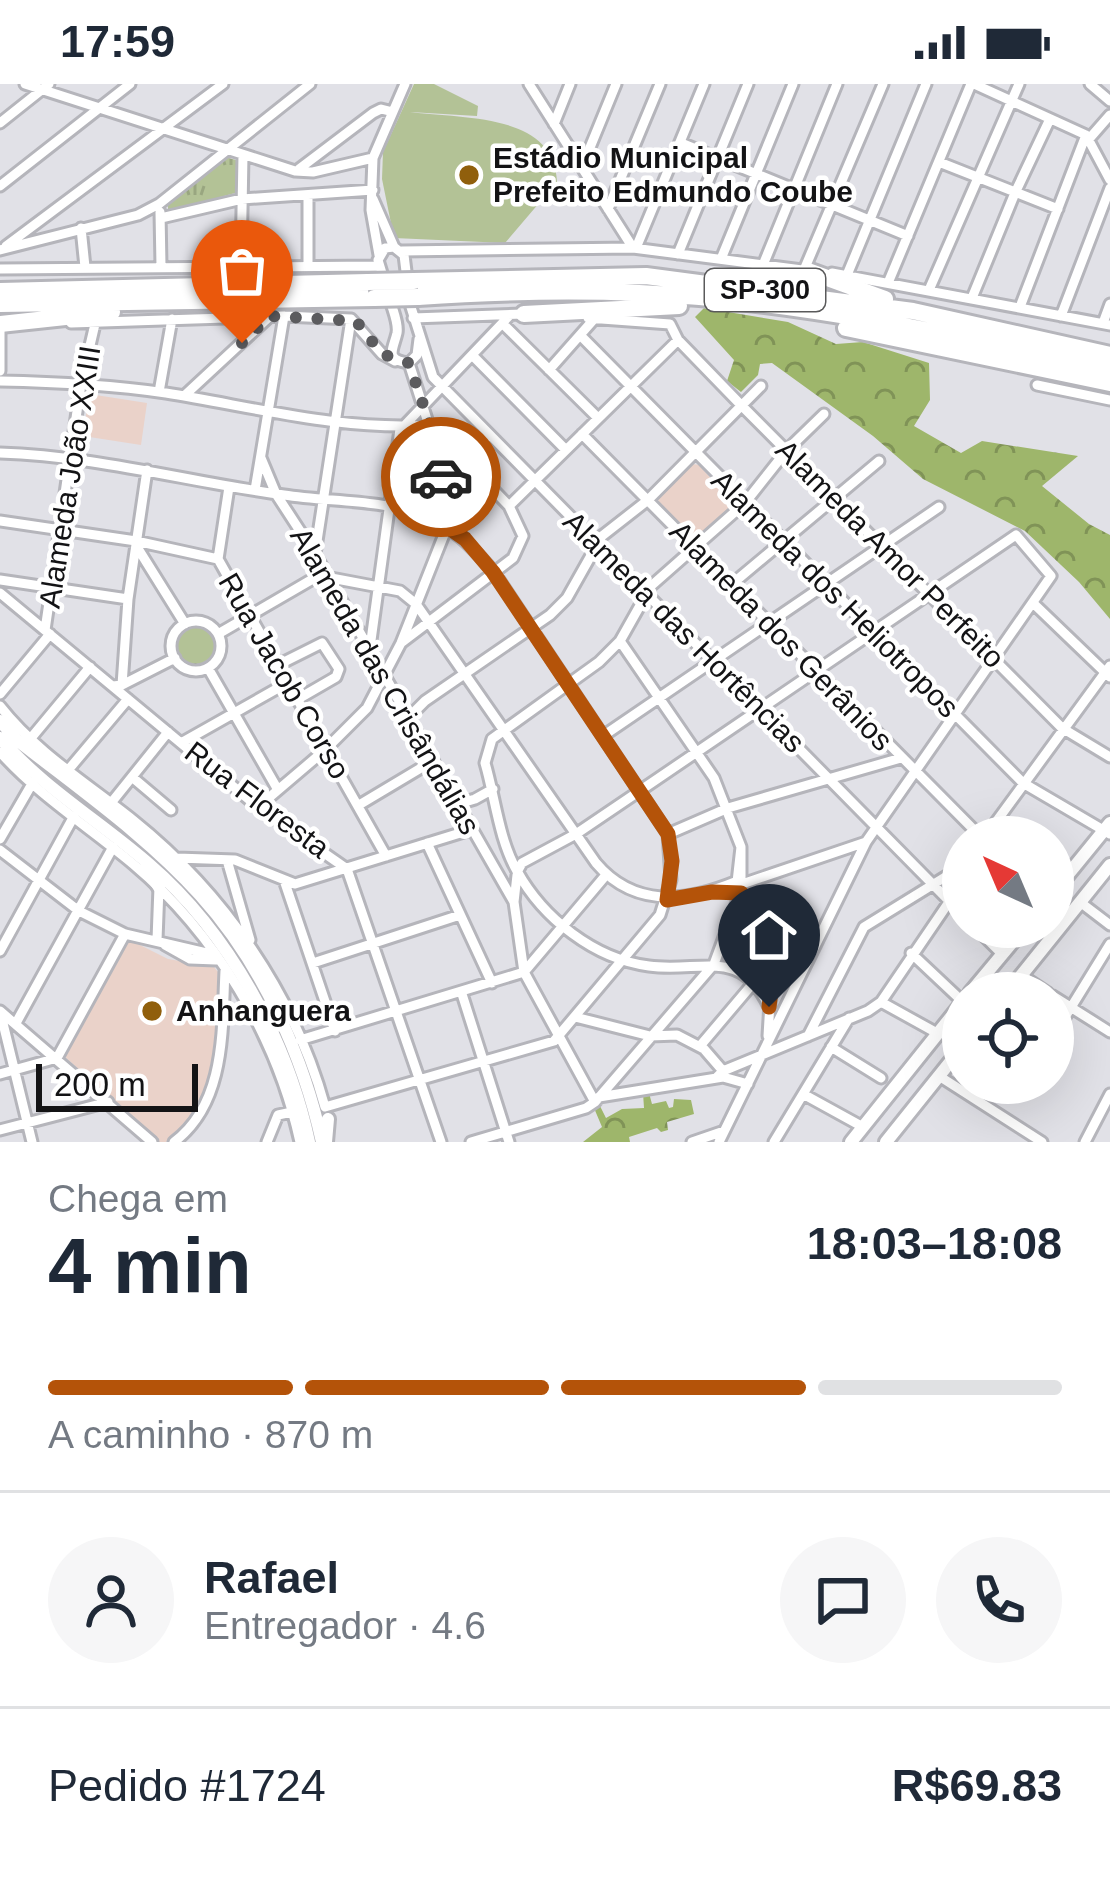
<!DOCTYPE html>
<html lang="pt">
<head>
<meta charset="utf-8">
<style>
	body { margin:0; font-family:Helvetica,sans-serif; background:#f6f6f7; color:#1f2937; height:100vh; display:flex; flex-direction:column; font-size:45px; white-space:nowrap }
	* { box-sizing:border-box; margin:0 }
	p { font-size:39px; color:#747a83 }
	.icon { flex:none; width:66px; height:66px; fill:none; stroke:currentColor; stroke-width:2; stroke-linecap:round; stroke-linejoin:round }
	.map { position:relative; height:1058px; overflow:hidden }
	.panel { display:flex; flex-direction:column; background:#fff; flex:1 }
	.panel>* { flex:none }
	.needle { width:78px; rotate:316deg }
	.buttons { position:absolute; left:942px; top:732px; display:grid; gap:24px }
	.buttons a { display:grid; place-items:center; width:132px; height:132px; border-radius:50%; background:#fff; box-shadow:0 12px 48px #0002; font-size:60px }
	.scale { position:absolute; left:36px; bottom:30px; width:162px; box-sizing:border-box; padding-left:12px; border:6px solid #131315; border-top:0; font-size:33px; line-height:42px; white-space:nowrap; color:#131315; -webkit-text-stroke:9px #fff; paint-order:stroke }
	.pin { position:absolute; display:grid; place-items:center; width:102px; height:102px; color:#fff; margin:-123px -51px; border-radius:50% 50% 50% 0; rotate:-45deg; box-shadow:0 0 12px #0007 }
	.pin .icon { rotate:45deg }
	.courier { position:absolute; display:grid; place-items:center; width:120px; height:120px; margin:-60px; border:9px solid #b45309; border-radius:50%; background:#fff; color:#222; box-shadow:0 3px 15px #0007 }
	.headline em { font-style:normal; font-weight:700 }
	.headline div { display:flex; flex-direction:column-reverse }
	.headline { display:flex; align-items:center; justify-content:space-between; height:204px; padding:0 48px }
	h1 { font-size:78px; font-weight:700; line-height:90px }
	.bar { display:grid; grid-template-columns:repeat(4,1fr); gap:18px 12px; align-content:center; height:144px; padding:0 48px }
	.bar i { height:15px; border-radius:9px; background:#e0e1e3 }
	.bar .active { background:#b45309 }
	.bar p { grid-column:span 4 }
	.line { display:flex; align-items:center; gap:30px; padding:0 48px; border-top:3px solid #e0e1e3 }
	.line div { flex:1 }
	.round { display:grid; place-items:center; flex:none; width:126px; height:126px; border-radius:63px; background:#f6f6f7 }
	.status { display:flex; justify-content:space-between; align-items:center; height:84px; padding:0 60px; background:#fff; direction:ltr }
	.status svg { height:33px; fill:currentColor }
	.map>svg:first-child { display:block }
	.education { fill:#ead2c9 }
	.grass { fill:url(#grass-tufts) }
	.forest { fill:url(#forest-crowns) }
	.pitch { fill:#b3c296 }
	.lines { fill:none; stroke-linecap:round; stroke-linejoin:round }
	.minor-casing { stroke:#b5b5bb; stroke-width:15 }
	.major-casing { stroke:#b5b5bb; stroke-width:18 }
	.highway-casing { stroke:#b5b5bb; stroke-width:22 }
	.minor { stroke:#fff; stroke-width:9 }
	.major { stroke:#fff; stroke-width:12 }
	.highway { stroke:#fff; stroke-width:16 }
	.highway-bridge-casing { stroke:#b5b5bb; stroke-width:22; stroke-linecap:butt }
	.highway-bridge { stroke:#fff; stroke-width:16 }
	.done { stroke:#5b5b5e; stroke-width:12; stroke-dasharray:0 21.6 }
	.route { stroke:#b45309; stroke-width:15 }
	.poi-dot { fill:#905f0c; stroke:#fff; stroke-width:4.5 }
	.labels { text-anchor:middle; stroke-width:9; stroke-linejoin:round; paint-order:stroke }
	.shield { fill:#fff; stroke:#5a5a5b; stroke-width:3 }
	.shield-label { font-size:27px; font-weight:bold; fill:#131315 }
	.poi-label { font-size:30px; font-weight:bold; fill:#131315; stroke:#fff; text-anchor:start }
	.street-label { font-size:30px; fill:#131315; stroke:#fff }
</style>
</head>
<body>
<div class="status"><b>17:59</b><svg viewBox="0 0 49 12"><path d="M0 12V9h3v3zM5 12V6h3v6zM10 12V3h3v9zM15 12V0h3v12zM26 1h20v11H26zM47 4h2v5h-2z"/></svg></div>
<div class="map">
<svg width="1110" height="1058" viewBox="0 0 1110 1058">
	<defs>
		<pattern id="grass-tufts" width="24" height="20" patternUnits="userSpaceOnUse" patternTransform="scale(3)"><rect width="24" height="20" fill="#b3c296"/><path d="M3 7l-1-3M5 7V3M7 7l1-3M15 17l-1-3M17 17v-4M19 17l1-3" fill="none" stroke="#99a680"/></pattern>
		<pattern id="forest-crowns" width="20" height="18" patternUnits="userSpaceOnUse" patternTransform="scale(3)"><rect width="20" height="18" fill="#9eb66b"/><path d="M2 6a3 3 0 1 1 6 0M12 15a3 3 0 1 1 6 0" fill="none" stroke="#809357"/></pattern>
	</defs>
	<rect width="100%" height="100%" fill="#e1e1e7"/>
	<path class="education" d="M89 310 147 319 141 361 83 352Z
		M693 380 699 381 734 420 699 456H693L658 419 659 413Z
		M130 856 168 875 214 883 218 888 214 986 202 1020 166 1058H158L63 971 124 860Z"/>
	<path class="grass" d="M225 73 236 76 239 108 168 127V118Z
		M172 562a24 24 0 1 1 48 0a24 24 0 1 1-48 0Z"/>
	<path class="forest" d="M704 224 788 238 836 260 863 258 929 279 930 316 914 342 961 369 982 357 1078 372 1042 402 1089 440 1110 451V535L1079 498 1025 447 923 395 873 352 772 279 760 280 758 291 741 308 727 297 734 276 695 233Z
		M643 1009H649L652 1020 666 1017 669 1024 673 1023 674 1015 691 1016 694 1030 667 1038 668 1046 661 1048 657 1044 629 1053 630 1058H583L602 1043 594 1024 600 1022 606 1034 622 1025 644 1024Z"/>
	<path class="pitch" d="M414 0H434L478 22 477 32 410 28C460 35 555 28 557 98L505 159 394 154 382 95 383 68Z"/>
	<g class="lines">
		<g class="minor-casing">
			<path id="minor" d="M25 0 295 87 313 88 373 74
				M529 0 633 164
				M974 0 1086 51 1110 96
				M1090 0 1110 17
				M0 39 49 0
				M554 40 570 0
				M1089 55 1110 31
				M681 59 908 152
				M939 78 1058 125
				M582 83 616 0
				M299 85 373 29 381 25 393 28
				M0 102 130 0
				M308 112V181
				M373 115 394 163
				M608 125 660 0
				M160 128 161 182
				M161 134 242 115 373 106
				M81 144 85 183
				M6 162 223 0
				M636 164 704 0
				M0 166 138 131 159 120 310 0
				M402 167 633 164 810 187
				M678 170 748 0
				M379 171 371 126 373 74 405 0
				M721 175 793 0
				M763 181 837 0
				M241 182 243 71
				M0 185 379 182
				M804 186 883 0
				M832 189 1110 241
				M847 191 926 0
				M385 199 378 176 385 164 394 163 404 171 410 220 433 293 963 831
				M888 199 971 0
				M929 206 1019 0
				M972 214 1015 109 1050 35
				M390 215C392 225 399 239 397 249 393 266 384 276 409 279L417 271 419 255
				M1020 223 1086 51
				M1061 232 1110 104
				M413 234 523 230
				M588 234 670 240 678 256 740 320 1062 644 1110 673
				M71 239 284 232 351 235 382 270 395 277
				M1103 239 1110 220
				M503 240 598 334
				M582 253 1023 699 1110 750
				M472 271 566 366
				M549 286 595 234
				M0 287V240
				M0 297C55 298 111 301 166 309 254 323 341 347 430 341
				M1037 301 1110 316
				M159 308 172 235
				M184 312 268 234
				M404 342 510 231
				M582 350 981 753
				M0 369C96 372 189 398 284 411 329 418 379 415 421 431 453 442 472 463 493 487L668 750 671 796 660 831 554 957 325 1023
				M261 374 276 410 315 470 514 818
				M465 377 488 352
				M229 403 218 475 386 772
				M255 406 284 232
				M509 422 678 256
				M0 437 136 457 218 475
				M137 463 185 540
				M315 470 351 235
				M326 493 400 507 416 520 596 779C634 824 686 818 735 798
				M0 496 128 515
				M732 500 879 377
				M0 509 258 723 347 785 441 1058
				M1033 519 1110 593
				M171 562a25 25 0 1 1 50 0a25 25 0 1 1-50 0Z
				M45 546 81 300 95 240
				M218 550 323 489
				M620 557 714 694 741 763
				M401 559 513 474 523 452 509 422 434 344
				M369 571 400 345
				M278 581 322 559 339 585 336 593 298 615
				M208 584 278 706
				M122 601 175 574
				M113 602 122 601 128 515 147 386
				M0 610 50 550
				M0 622C36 668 88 700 133 736 224 809 294 910 325 1023
				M407 635 425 617 550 531 567 514 602 452 648 416 761 302
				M603 652 939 423
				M31 654 90 583
				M181 659 287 599
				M0 668C38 711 89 743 133 780 215 849 277 952 300 1058
				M69 685 128 615
				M132 693 171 726
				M111 719 168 648
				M359 721 431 678
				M455 721 475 715 493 705
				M258 723 325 666 367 624 401 559 447 443 438 370 409 279
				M668 750 728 724 901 674
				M985 753 1110 582
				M0 755 33 698
				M427 759 492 899
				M0 766 79 827 125 850 215 871
				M177 774 235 776 295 800 470 746
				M227 776 250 856
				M517 788 522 779 576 750 641 706 1016 451 1051 492 866 758 719 1058
				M517 791 514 818 524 888 595 1018
				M284 796 335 947
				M737 798 741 763V799
				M742 800 866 758
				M743 807 774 851 768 952
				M1080 818 1110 841
				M975 843 1002 870
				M157 856 159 803
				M165 861 190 875 216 876
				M0 867 74 732
				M911 869 963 918
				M313 879 460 831
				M1021 891 1048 909
				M462 910 509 1058
				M1053 912 1110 948
				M881 918 937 949
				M769 923C741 862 701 889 649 882 594 875 543 834 517 787 499 756 495 713 485 679L492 655 599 578 620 557 651 502 745 419 787 366 824 330
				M0 927 152 1058
				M0 927 32 1058
				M575 933 650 952 677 951 704 965 723 987 716 994
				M16 939 113 763
				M1054 951 1110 860
				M808 952 864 843 963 782
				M300 956 524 888 606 791
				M700 962 755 897
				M831 963 881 994
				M723 987 868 927 881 918 949 818 963 791
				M0 990 57 974 125 850
				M939 992 1042 1058
				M803 1010 863 1043
				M599 1013 723 993 748 1000
				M0 1046 108 1018
				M174 1058C226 1019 222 946 225 887
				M267 1058 278 1031 292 1028
				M471 1058 586 1024 595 1018 714 880 740 810
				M692 1058 724 1047
				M774 1058 849 934
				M1085 1058 1110 1010"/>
		</g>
		<g class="major-casing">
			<path id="major" d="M0 637 17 656C79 705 147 752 200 811 261 878 303 971 322 1058
				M0 654C42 703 101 738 149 780 229 849 287 955 309 1058
				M146 782 159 803
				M1053 809 1110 739
				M970 909 1025 843
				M1007 909 1110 781
				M326 1058 328 1035
				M851 1058 963 918
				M886 1058 963 962"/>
		</g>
		<g class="highway-casing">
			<path id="highway" d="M808 187 885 215
				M414 197 646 192 913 227 1110 271
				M0 207 368 198
				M418 213C491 208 566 206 639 209 797 216 956 251 1110 286
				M0 220 374 214
				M524 230 679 222
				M0 240 112 228
				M846 244 1110 299"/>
		</g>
		<use href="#minor" class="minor"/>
		<use href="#major" class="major"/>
		<use href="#highway" class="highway"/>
		<g class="highway-bridge-casing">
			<path id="highway-bridge" d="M368 198 414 197
				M374 214 418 213"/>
		</g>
		<use href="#highway-bridge" class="highway-bridge"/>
	</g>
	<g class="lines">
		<path class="done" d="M242 259 270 232 356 237 382 270 409 279 430 341 441 393"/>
		<path class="route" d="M441 393 448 443 465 455 493 488 668 750 672 777 667 816 712 808 741 809C783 846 775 872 769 923"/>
	</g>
	<g class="poi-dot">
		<circle cx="469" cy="91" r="12"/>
		<circle cx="152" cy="927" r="12"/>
	</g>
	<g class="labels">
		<rect class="shield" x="705" y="185" width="120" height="42" rx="9"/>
		<g class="shield-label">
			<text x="765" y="215">SP-300</text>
		</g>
		<g class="poi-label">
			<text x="493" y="84">Estádio Municipal<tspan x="493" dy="34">Prefeito Edmundo Coube</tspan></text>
			<text x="176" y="937">Anhanguera</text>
		</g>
		<g class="street-label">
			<text transform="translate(70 393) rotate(-81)" y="10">Alameda João XXIII</text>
			<text transform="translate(890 470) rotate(45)" y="10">Alameda Amor Perfeito</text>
			<text transform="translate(835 510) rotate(45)" y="10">Alameda dos Heliotropos</text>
			<text transform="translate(684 548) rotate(45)" y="10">Alameda das Hortências</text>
			<text transform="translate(781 552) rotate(46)" y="10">Alameda dos Gerânios</text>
			<text transform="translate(284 592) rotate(60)" y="10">Rua Jacob Corso</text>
			<text transform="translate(385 597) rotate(60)" y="10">Alameda das Crisândálias</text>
			<text transform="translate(257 716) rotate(37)" y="10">Rua Floresta</text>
		</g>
	</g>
</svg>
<div class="buttons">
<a><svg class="needle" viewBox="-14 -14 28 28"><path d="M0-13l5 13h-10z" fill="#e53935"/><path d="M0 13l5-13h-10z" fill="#747a83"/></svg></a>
<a><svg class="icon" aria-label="locate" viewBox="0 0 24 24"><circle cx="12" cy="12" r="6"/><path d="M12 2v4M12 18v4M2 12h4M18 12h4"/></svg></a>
</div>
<div class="scale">200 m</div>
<div class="pin" style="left:242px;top:259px;background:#ea580c"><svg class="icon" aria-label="bag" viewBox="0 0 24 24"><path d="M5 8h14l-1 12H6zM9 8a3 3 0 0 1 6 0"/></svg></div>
<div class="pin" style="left:769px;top:923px;background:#1f2937"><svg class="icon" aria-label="home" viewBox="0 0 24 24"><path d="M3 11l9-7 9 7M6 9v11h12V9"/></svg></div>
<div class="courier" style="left:441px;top:393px"><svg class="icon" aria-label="car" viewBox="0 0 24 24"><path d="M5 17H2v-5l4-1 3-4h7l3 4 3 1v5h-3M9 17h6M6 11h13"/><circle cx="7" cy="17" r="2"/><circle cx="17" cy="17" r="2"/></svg></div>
</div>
<section class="panel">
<div class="headline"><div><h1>4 min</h1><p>Chega em</p></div><em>18:03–18:08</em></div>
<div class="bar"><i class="active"></i><i class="active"></i><i class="active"></i><i></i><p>A caminho · 870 m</p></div>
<div class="line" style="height:216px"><a class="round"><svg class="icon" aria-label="person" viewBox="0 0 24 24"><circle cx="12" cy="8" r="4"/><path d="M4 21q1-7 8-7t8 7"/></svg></a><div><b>Rafael</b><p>Entregador · 4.6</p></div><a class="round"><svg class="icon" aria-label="chat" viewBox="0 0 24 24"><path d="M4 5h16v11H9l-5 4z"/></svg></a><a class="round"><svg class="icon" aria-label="phone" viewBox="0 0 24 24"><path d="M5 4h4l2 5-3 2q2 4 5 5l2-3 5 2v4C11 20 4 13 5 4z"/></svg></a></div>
<div class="line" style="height:156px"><div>Pedido #1724</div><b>R$69.83</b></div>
</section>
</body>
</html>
